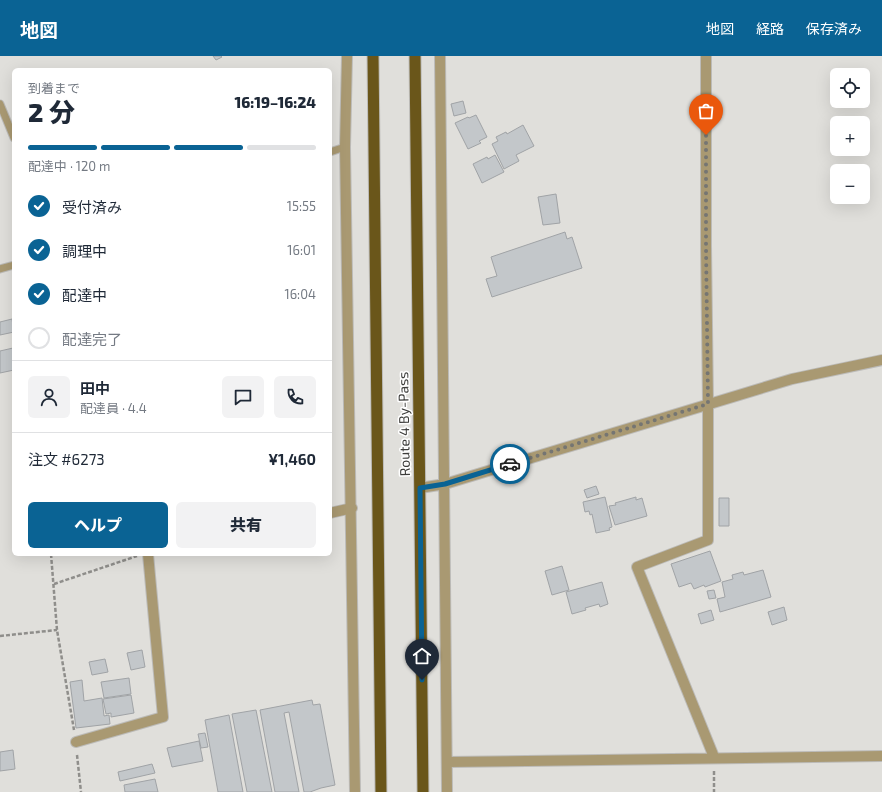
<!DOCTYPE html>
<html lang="ja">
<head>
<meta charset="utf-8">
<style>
	body { margin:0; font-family:"Exo 2","Noto Sans JP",sans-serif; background:#f2f2f3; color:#1f2937; height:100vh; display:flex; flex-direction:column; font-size:15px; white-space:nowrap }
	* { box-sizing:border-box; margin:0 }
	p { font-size:13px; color:#747a83 }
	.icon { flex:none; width:22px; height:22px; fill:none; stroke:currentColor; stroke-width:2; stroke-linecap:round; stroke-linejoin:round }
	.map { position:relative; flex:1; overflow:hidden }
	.details { position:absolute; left:12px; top:12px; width:320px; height:488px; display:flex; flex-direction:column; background:#fff; border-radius:6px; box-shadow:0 4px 16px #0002 }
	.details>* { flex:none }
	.controls { position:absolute; left:830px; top:12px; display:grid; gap:8px }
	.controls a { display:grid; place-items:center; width:40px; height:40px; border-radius:6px; background:#fff; box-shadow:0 4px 16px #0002; font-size:20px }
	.pin { position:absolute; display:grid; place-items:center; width:34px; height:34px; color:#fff; margin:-41px -17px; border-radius:50% 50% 50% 0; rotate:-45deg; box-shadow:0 0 4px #0007 }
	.pin .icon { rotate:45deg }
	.courier { position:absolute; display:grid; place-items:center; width:40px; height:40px; margin:-20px; border:3px solid #0a6394; border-radius:50%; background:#fff; color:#222; box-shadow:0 1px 5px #0007 }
	.overview em { font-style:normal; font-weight:800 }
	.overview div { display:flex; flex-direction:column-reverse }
	.overview { display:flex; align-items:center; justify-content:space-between; height:68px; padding:0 16px }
	h1 { font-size:26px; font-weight:800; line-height:30px }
	.bar { display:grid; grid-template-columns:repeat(4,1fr); gap:6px 4px; align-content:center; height:48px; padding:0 16px }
	.bar i { height:5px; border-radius:3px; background:#e0e1e3 }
	.bar .selected { background:#0a6394 }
	.bar p { grid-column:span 4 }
	.line { display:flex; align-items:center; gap:10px; padding:0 16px; border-top:1px solid #e0e1e3 }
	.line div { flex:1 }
	.round { display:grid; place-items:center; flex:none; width:42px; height:42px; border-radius:6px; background:#f2f2f3 }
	ol { padding:0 16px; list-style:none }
	li { display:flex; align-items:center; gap:12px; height:44px }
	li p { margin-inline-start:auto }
	li .icon { padding:4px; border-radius:50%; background:#0a6394; color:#fff; stroke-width:4 }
	li:last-child { color:#747a83 }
	li i { width:22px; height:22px; border:2px solid #e0e1e3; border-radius:50% }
	.cta { display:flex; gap:8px; margin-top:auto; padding:8px 16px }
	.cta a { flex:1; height:46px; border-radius:6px; background:#0a6394; color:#fff; font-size:16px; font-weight:800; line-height:46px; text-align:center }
	.cta a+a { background:#f2f2f3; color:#1f2937 }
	header { display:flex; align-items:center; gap:24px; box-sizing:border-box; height:56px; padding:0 20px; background:#0a6394; color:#fff }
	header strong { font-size:19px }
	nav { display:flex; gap:22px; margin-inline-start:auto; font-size:14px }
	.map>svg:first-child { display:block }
	.building { fill:#c3c7ca; stroke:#a0a3a6 }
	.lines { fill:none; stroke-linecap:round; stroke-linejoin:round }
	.service-casing { stroke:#bcbbb8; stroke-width:9 }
	.minor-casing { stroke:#bcbbb8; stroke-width:12 }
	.trunk-casing { stroke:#bcbbb8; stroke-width:13 }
	.path { stroke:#8f8e8b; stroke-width:2.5; stroke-dasharray:4 2; stroke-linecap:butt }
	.service { stroke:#a99972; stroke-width:7 }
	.minor { stroke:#a99972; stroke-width:10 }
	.trunk { stroke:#6a561a; stroke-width:11 }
	.done { stroke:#757572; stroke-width:4; stroke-dasharray:0 7.2 }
	.route { stroke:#0a6394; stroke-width:5 }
	.labels { text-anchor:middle; stroke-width:3; stroke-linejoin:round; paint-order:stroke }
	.street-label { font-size:14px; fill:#3c3c3a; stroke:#fff }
</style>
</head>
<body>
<header>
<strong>地図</strong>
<nav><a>地図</a><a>経路</a><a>保存済み</a></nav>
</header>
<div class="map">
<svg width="882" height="736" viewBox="0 0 882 736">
	<rect width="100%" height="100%" fill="#e0dfdb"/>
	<path class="building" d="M213 0H221L222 1 216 4Z
		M463 45 466 57 454 60 451 48Z
		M476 59 487 81 479 85 481 87 468 93 455 67 468 61 469 62Z
		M523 69 534 90 516 99 519 105 504 113 492 88 498 85 496 81 506 76 507 78Z
		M495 99 504 116 482 127 473 108 487 101 488 103Z
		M556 138 560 167 543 169 538 141Z
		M565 176 567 183 572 181 582 212 492 241 486 223 497 220 491 201Z
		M12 263 14 276 0 279V266Z
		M13 292 14 303H13L14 314 0 317V295Z
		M596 430 599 438 587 442 584 434Z
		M605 441 612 471 609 472 610 474 596 477 592 458 590 459 589 455 585 456 583 446Z
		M636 441V444L642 442 647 460 615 469 609 450 616 449 615 447Z
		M719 442H729V470H719Z
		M710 495 721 525 705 531 704 529 694 533 691 527 679 531 671 508Z
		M562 510 569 534 552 539 545 515Z
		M763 514 771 541 720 556 717 543 725 541 722 526 733 523 732 519 743 516 744 519Z
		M602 526 608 548 600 551 599 548 585 552 586 554 572 558 566 536Z
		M714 534 716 542 709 543 707 535Z
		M784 551 787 564 772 569 768 556Z
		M711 554 714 564 701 568 698 558Z
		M142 594 145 611 131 614 127 597Z
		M105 603 108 616 92 619 89 606Z
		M129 622 131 638 104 642 101 626Z
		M82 624 84 645 102 642 104 660 109 659 110 668 76 672 70 626Z
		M131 639 134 657 111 661V657L106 658 103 643Z
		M312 644 313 649 320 648 335 729 321 732 310 736H304L289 656 284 657 299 736H275L260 654Z
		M256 654 272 736H247L232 658Z
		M229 659 243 736H218L205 664Z
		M205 677 208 691 201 692 198 678Z
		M199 685 203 705 172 711 167 692Z
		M13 694 15 713 0 715V696Z
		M152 708 155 717 120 725 118 716Z
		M155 723 158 736H125L124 729Z"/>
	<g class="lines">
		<g class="service-casing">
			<path id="service" d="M0 48 14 82
				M330 96 345 91
				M0 213 14 209"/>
		</g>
		<g class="minor-casing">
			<path id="minor" d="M347 0 345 91 355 736
				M440 0 447 736
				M706 0V190L708 347V484L637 511 714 701
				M420 432 445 428 792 323 882 304
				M330 457 352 452
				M76 686 163 661 148 498
				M447 706 882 700"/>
		</g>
		<g class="trunk-casing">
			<path id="trunk" d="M373 0 381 736
				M415 0 423 736"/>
		</g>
		<path class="path" d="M51 498 57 574 74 674
			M54 528 137 500
			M0 580 57 574
			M77 699 81 736
			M714 715V736"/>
		<use href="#service" class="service"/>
		<use href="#minor" class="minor"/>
		<use href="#trunk" class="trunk"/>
	</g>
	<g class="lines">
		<path class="done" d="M510 408 708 348 706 190V79"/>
		<path class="route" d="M422 624 420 432 445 428 510 408"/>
	</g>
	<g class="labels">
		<g class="street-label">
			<text transform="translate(404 368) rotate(-91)" y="5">Route 4 By-Pass</text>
		</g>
	</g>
</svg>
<div class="controls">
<a><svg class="icon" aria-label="locate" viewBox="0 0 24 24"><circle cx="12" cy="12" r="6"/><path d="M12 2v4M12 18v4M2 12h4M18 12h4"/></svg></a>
<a>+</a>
<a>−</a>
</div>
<div class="pin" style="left:706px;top:79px;background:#ea580c"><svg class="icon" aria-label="bag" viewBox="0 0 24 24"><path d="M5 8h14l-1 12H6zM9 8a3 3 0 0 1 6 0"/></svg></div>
<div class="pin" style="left:422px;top:624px;background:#1f2937"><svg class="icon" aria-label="home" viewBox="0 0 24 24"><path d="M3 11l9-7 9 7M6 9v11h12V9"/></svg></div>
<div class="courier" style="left:510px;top:408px"><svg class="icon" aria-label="car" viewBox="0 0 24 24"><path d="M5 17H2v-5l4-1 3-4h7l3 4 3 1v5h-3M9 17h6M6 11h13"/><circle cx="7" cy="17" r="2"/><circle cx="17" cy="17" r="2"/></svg></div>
<section class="details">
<div class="overview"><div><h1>2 分</h1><p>到着まで</p></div><em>16:19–16:24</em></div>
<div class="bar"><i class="selected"></i><i class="selected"></i><i class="selected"></i><i></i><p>配達中 · 120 m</p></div>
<ol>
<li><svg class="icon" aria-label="check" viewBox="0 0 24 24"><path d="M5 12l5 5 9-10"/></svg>受付済み<p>15:55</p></li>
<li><svg class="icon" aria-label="check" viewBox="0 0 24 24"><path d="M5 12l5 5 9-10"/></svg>調理中<p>16:01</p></li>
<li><svg class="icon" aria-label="check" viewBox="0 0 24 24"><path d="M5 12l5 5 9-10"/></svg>配達中<p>16:04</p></li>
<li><i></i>配達完了</li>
</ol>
<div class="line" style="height:72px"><a class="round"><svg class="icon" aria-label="person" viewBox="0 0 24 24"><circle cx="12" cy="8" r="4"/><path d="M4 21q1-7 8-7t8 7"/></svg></a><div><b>田中</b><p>配達員 · 4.4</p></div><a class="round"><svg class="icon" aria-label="chat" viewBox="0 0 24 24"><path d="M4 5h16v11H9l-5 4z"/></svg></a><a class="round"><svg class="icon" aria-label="phone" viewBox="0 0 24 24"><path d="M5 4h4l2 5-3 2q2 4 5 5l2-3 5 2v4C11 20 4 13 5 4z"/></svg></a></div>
<div class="line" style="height:52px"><div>注文 #6273</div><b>¥1,460</b></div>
<div class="cta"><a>ヘルプ</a><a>共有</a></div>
</section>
</div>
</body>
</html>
